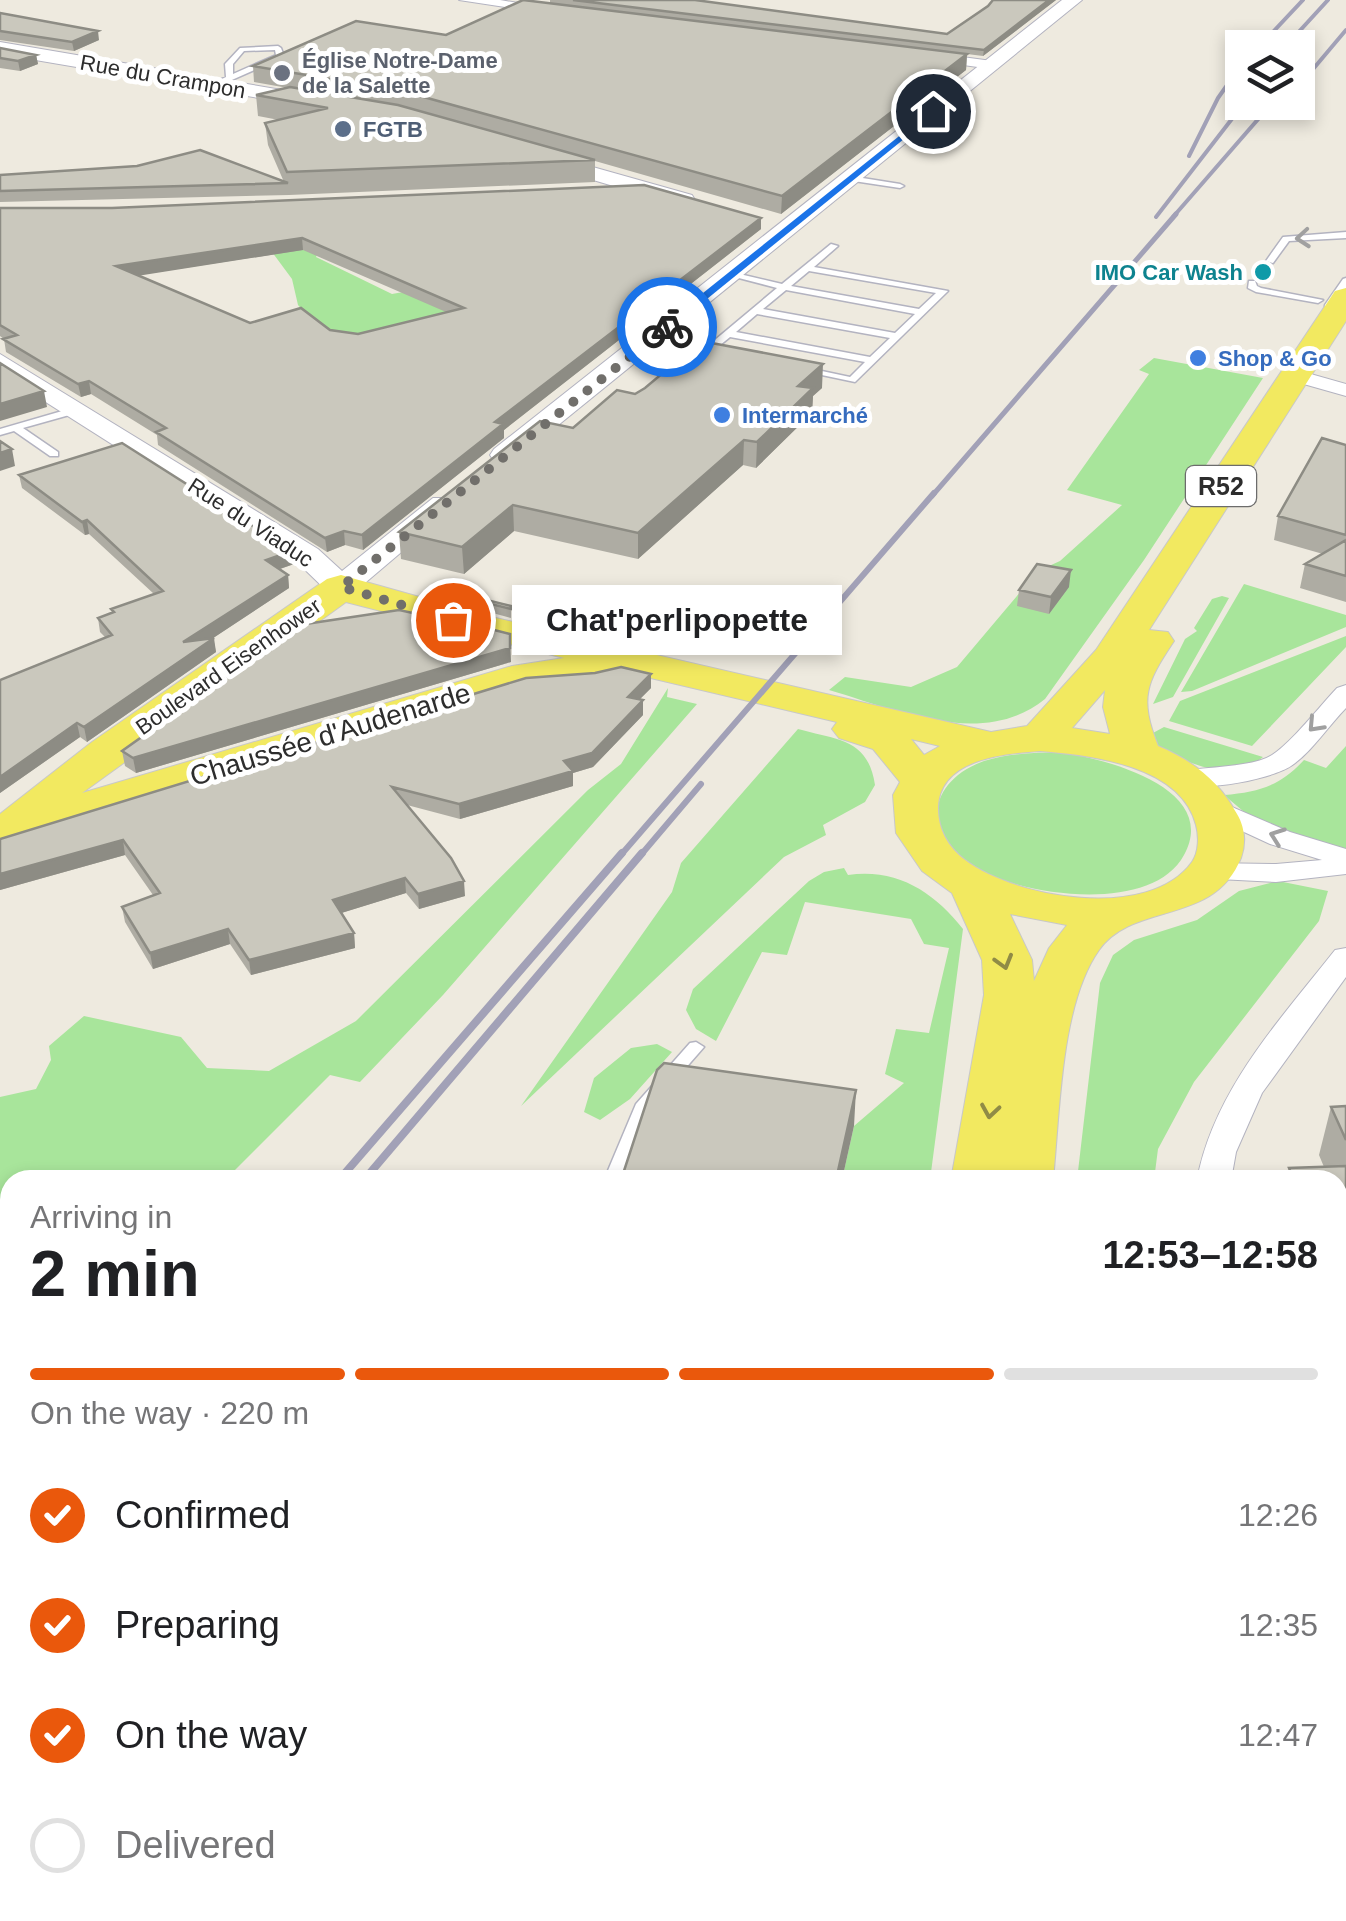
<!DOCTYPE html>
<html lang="en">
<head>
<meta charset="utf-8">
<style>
	body { margin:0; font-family:Helvetica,sans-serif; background:#f2f2f2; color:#202124; height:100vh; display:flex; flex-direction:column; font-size:38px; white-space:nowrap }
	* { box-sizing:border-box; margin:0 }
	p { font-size:32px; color:#757577 }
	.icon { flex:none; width:55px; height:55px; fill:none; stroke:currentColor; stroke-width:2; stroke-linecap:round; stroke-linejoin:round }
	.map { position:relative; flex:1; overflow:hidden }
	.side { position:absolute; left:0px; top:1170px; width:1348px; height:752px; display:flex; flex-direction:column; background:#fff; border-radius:30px 30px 0 0; box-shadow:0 5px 15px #0003 }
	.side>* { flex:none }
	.buttons { position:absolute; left:1225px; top:30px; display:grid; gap:20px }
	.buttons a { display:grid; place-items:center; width:90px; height:90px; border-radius:0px; background:#fff; box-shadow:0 5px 15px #0003; font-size:50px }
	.pin { position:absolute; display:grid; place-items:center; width:85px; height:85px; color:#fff; margin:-42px; border:5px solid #fff; border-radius:50%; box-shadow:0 2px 10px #0007 }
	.courier { position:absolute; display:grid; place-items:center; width:100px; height:100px; margin:-50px; border:8px solid #1a73e8; border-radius:50%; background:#fff; color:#222; box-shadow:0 2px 12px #0007 }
	.bubble { position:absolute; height:70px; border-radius:0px; background:#fff; box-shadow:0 5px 15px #0003; font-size:32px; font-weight:600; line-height:70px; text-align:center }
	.headline em { font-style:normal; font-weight:600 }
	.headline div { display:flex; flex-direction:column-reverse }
	.headline { display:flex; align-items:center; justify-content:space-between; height:170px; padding:0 30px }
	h1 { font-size:65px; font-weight:600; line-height:75px }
	.bar { display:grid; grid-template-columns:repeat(4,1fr); gap:15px 10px; align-content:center; height:120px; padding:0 30px }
	.bar i { height:12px; border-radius:8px; background:#e0e0e0 }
	.bar .current { background:#ea580c }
	.bar p { grid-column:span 4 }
	ol { padding:0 30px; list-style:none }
	li { display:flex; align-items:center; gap:30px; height:110px }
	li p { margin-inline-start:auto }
	li .icon { padding:10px; border-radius:50%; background:#ea580c; color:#fff; stroke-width:4 }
	li:last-child { color:#757577 }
	li i { width:55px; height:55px; border:5px solid #e0e0e0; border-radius:50% }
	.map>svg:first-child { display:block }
	.green { fill:#a8e59b }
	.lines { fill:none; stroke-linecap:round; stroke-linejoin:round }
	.service-casing { stroke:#b3b3c0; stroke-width:3 }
	.minor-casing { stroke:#b3b3c0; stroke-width:2 }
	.tertiary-casing { stroke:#b3b3c0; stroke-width:2 }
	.primary-casing { stroke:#c8c8c8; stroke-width:2 }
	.service { fill:#fff; fill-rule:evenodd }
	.minor { fill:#fff; fill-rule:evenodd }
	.tertiary { fill:#fff; fill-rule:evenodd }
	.primary { fill:#f2e960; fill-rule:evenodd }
	.rail-far4 { stroke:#a2a1b7; stroke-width:4 }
	.rail-far3 { stroke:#a2a1b7; stroke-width:5 }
	.rail-far2 { stroke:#a2a1b7; stroke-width:6 }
	.rail-far1 { stroke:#a2a1b7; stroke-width:8 }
	.rail { stroke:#a2a1b7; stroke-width:10 }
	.wall { fill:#aeaca3; fill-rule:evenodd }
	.shaded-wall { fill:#8d8c84 }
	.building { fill:#cac8bd; stroke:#8d8c84; stroke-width:2.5; fill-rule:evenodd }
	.oneway { stroke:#a0a0a0 }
	.oneway2 { stroke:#908b46 }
	.route { fill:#1a73e8 }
	.done { stroke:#716f6b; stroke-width:10; stroke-dasharray:0 18 }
	.worship-dot { fill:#6b7280; stroke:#fff; stroke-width:4 }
	.service-dot { fill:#5c6f8a; stroke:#fff; stroke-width:4 }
	.culture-dot { fill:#0f9aa8; stroke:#fff; stroke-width:4 }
	.shop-dot { fill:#3f7fe0; stroke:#fff; stroke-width:4 }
	.labels { text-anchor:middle; stroke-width:10; stroke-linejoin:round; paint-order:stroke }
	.far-worship-label { font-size:22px; font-weight:bold; fill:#5b616d; stroke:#fff; text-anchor:start }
	.far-street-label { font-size:22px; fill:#2d2d2d; stroke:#fff }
	.far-service-label { font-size:22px; font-weight:bold; fill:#4e5e75; stroke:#fff; text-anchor:start }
	.far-culture-label { font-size:22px; font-weight:bold; fill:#0d838f; stroke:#fff; text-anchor:end }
	.far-shop-label { font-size:22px; font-weight:bold; fill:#366cbe; stroke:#fff; text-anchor:start }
	.shield { fill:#fff; stroke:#6c6c6c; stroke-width:2.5 }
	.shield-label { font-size:25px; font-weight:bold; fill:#2d2d2d }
	.street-label { font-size:28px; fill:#2d2d2d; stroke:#fff }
</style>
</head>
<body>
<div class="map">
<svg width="1346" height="1921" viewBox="0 0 1346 1921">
	<rect width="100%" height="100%" fill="#eeeadf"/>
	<path class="green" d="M291 231 320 249 316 257 392 294 420 289 452 312 351 340 315 326 298 305 292 279 272 252Z
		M1154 358 1263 378 1144 560 1045 699C983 749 897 710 829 690L845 677 911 687 957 667 1038 571 1060 561 1122 505 1067 490 1149 374 1139 370Z
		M1244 584 1346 615V627L1192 691 1181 692Z
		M1222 596 1229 598 1173 697 1153 704 1185 639 1197 631 1194 628 1212 599Z
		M1346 636V647L1252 746 1169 721 1180 701Z
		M668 688 667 697 697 704 443 995 360 1082 330 1075 225 1180H10V1392L0 1402V1097L36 1089 51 1060 49 1046 84 1016 181 1037 207 1068 269 1071 356 1021 588 790 621 764Z
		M1164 727 1263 757C1229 785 1185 762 1153 744V733Z
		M798 729C837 740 868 738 875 785L865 802 823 825 826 835 784 857 521 1106 672 892 681 863Z
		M1346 746V849L1256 822 1224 795C1259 792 1280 786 1304 760L1326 768Z
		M1059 752C1102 758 1221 787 1184 855 1152 915 1021 896 973 867 921 836 926 782 984 761 1008 753 1034 753 1059 752Z
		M844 868 848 875C897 868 934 892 963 929L930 1180H842L854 1126 904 1083 885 1074 896 1029 929 1033 949 948 924 944 911 919 805 902 787 955 762 952 716 1041 696 1029 686 1010 693 989 809 881 824 872Z
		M1278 881 1328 891 1319 921 1194 1082 1158 1149 1154 1180H1077L1100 983 1113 955 1134 940 1197 920 1239 891Z
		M657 1044 672 1052 630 1099 600 1120 584 1112 594 1078 631 1048Z
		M148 1913 314 1912 333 1921H142Z"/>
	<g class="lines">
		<g class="service-casing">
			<path id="service" d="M278 46 281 48 284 56 275 61 216 87 209 85 226 77 225 64 240 48ZM275 50 276 55 233 74V64L244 51Z
				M850 176 900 184 904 186 900 188 847 180V176Z
				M1346 232V238L1289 241 1273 263 1266 261 1283 237Z
				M831 244 838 246 814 267 948 291 855 382 798 370 803 367 850 377 865 362 730 337 703 359H697V355L777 288 731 276V272L782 284ZM809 271 936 293 919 309 791 286ZM786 290 915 314 895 333 763 309ZM757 314 890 338 870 357 736 332Z
				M1346 278V288L1331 309H1325V305L1343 279Z
				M1249 281H1255L1257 286 1261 288 1323 300 1318 303 1256 292 1248 288Z
				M76 407 80 408V412L23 428 58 452V456H50L14 431 0 435V429Z
				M696 1042 704 1047 649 1110 620 1180H604L636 1104 690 1043Z"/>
		</g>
		<g class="minor-casing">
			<path id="minor" d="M459 0H500L559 10 552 14Z
				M925 52 992 61 999 65 992 69 920 59 918 56Z
				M1293 369 1346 384V396L1286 379 1283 375Z
				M1346 685V708C1329 725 1311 753 1291 766 1270 780 1186 797 1169 777 1178 765 1247 771 1272 755 1293 741 1319 707 1337 688Z
				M1211 798 1290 832 1346 849V874L1276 882 1199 878 1195 872 1199 866 1209 863 1276 864 1322 860 1270 844 1201 812 1197 806 1201 800Z
				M1346 948V977L1262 1093 1236 1152 1231 1180H1197C1214 1090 1280 1020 1335 950Z
				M1133 1912H1181L1178 1921H1130Z"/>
		</g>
		<g class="tertiary-casing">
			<path id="tertiary" d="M1062 0H1082L514 461H494L490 455 494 449Z
				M0 42 317 96 327 102 317 108 0 54Z
				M543 153 692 195 695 200 684 207 536 163 532 159Z
				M0 354 318 549 342 571 433 498H453L458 504 352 594H330L296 561 0 373Z"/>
		</g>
		<g class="primary-casing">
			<path id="primary" d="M1346 288V321L1149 630 1168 632 1174 641C1146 683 1139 698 1158 746 1193 761 1218 780 1237 814 1245 827 1246 843 1241 858 1214 926 1134 901 1099 950 1060 1005 1060 1114 1053 1180H951L984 995 982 960 952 893 922 871 896 833 893 795 900 782 873 749 839 738 832 729 837 722 621 671 616 680C589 686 559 684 531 687L24 840 0 842V814L92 742 327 579 341 575 487 616 991 732 1027 726 1096 650 1335 291ZM346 602 564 658 512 666 82 793ZM1105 690 1103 707 1110 734 1072 728ZM911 739 940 746 924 755ZM1040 751C1090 755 1181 765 1196 825 1199 836 1199 852 1192 862 1149 922 1015 898 965 860 948 847 938 830 938 808 939 759 1002 754 1040 751ZM1010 914 1067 925 1049 948 1034 981 1032 960Z
				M874 1912H1025L1028 1921H876Z"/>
		</g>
		<use href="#service" class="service"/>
		<use href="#minor" class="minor"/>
		<use href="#tertiary" class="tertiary"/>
		<use href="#primary" class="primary"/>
		<path class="rail-far4" d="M1258 48 1303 0
			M1284 48 1328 0
			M1298 87 1346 30
			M1189 156 1218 98 1242 64
			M1156 217 1245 102
			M1173 217 1273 102"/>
		<path class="rail-far3" d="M932 496 1176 214"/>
		<path class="rail-far2" d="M620 856 934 493
			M640 856 701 784"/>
		<path class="rail-far1" d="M339 1180 622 853
			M364 1180 642 853"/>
		<path class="rail" d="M0 1571 10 1559
			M0 1608 10 1596"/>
	</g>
	<path class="wall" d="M550 0H695L947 34 988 6 993 0H1056L983 56 967 54 966 70 781 214 595 161V182L289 195V193V195L0 202V175L284 182 268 145 265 123 279 120 258 116 256 95 288 88 254 82 253 66 446 35 947 52 550 3Z
		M0 13 99 40 74 51 0 40Z
		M0 48 36 55 38 64 20 71 0 68Z
		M0 208 761 229 504 430V438L363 550 345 545 327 552 158 445 157 435 91 394 81 397 6 352 4 339 0 336ZM303 250 446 312 358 334 330 330 250 323 138 275Z
		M822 388 813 396 812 413 756 468 743 465 638 559 514 531 464 574 401 559 399 532 573 428 635 394Z
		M1346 445V602L1300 588 1305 564 1323 554 1274 540 1278 516Z
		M19 475 294 564 280 569 288 575 289 588 213 638 216 652 87 742 80 737 0 793V680L106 638 100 632 98 618 112 613 111 609 154 594 89 534 85 535 22 488Z
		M1069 587 1049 614 1017 606 1019 590Z
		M448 593 511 606V618L449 601Z
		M511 662 136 773 125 766 122 751Z
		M651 674V688L639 700H643V715L593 767 573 773V786L460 819 407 805 465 896 419 909 406 893 341 913 354 933 355 948 251 975 230 944 153 969 125 922 122 907 153 895 125 855 0 890V839Z
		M1346 1106V1245H1338V1180H1286L1289 1168 1324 1167 1319 1155 1331 1107Z"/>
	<path class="shaded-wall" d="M1049 0H1056L983 56 984 50Z
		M98 31 99 40 74 51 72 42Z
		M967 54 966 70 781 214 782 196Z
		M36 55 38 64 20 71 18 61Z
		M761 218V229L504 430V438L363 550 362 535 495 422Z
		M302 238 303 250 118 279 116 266Z
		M823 364 822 388 813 396 812 413 756 468 757 442 798 386Z
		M89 381 91 394 81 397 78 384Z
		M44 391 47 407 0 421V404Z
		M744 440 743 465 638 559V533Z
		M12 449 15 466 0 471V453Z
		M513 505 514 531 464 574 462 547Z
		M87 520 89 534 85 535 82 522Z
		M344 531 345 545 327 552 325 538Z
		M292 551 294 564 268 573 266 560Z
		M1071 570 1069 587 1049 614 1051 597Z
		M288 575 289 588 186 656 183 642Z
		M510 634 511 662 136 773 133 758Z
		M214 638 216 652 87 742 84 727Z
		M651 674V688L628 711V697Z
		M643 700V715L593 767 573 773V786L460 819 459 804 564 761Z
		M77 723 80 737 0 793V777Z
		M123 840 125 855 0 890V874Z
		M405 878 406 893 335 915 333 900Z
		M464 881 465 896 419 909 418 894Z
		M228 929 230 944 153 969 150 953Z
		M354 933 355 948 251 975 249 960Z
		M856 1090 854 1126 842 1180H836Z"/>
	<path class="building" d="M523 0 967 54 782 196 402 91 253 66 356 21 446 35Z
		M573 0H695L947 34 988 6 993 0H1049L984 50Z
		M0 13 98 31 72 42 0 31Z
		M0 48 36 55 18 61 0 58Z
		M290 87 398 105 595 160 287 172 265 123 328 108 256 95Z
		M200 150 288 183 0 191V175L137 166Z
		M644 185 761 218 495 422 503 424 362 535 344 531 325 538 156 432 166 428 89 381 78 384 3 339 17 335 0 325V208H112ZM302 238 464 308 358 334 330 330 301 308 250 323 116 266Z
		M701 341 823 364 798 386 813 388 757 442 744 440 638 533 513 505 462 547 399 532 540 421 573 428 617 390 635 394 645 388Z
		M0 363 44 391 0 404Z
		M1322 438 1346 445V535L1278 516Z
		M0 441 12 449 0 453Z
		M122 443 292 551 266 560 288 575 183 642 214 638 84 727 77 723 0 777V680L112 635 98 618 114 612 111 609 163 591 87 520 82 522 19 475Z
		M1346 540V576L1305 564Z
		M1037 564 1071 570 1051 597 1019 590Z
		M450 591 511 606V609L448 593Z
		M399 610 417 614 420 611 510 634V648L133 758 122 751 299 625Z
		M621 667 651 674 628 697 643 700 592 753 564 761 573 771 459 804 392 787 451 858 464 881 418 894 405 878 333 900 354 933 249 960 228 929 150 953 122 907 160 893 123 840 0 874V839L526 678 595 673Z
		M664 1063 856 1090 836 1180H621L657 1070Z
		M1346 1106V1140L1331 1107Z
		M1346 1166V1197L1338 1198V1180H1294L1289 1168Z
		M1346 1702V1921H1210L1216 1912H1338V1719Z
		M513 1912H655L658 1921H511Z"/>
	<defs><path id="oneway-chevron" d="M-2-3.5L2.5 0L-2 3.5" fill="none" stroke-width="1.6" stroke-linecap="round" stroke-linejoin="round" transform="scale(2.5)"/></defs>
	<g class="oneway">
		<use href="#oneway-chevron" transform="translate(1303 238) rotate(175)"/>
		<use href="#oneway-chevron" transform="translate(1315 725) rotate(133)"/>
		<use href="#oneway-chevron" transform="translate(1277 836) rotate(-160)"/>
	</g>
	<g class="oneway2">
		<use href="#oneway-chevron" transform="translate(1004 962) rotate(74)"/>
		<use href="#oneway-chevron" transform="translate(990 1111) rotate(99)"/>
	</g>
	<path class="route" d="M933 109 936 113 670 329H663V325Z"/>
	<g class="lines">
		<path class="done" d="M453 620 341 587 667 327"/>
	</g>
	<circle class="worship-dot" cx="282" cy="73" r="10"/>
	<circle class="service-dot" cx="343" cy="129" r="10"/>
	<circle class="culture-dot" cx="1263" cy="272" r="10"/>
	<g class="shop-dot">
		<circle cx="1198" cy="358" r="10"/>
		<circle cx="722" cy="415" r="10"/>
	</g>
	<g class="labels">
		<g class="far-worship-label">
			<text x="302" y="68">Église Notre-Dame<tspan x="302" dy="25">de la Salette</tspan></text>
		</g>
		<g class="far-street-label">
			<text transform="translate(163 76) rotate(10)" y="8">Rue du Crampon</text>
			<text transform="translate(251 522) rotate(33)" y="8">Rue du Viaduc</text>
			<text transform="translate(228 666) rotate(-35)" y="8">Boulevard Eisenhower</text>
		</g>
		<g class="far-service-label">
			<text x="363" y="137">FGTB</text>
		</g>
		<g class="far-culture-label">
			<text x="1243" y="280">IMO Car Wash</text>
		</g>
		<g class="far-shop-label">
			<text x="1218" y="366">Shop &amp; Go</text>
			<text x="742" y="423">Intermarché</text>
		</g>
		<rect class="shield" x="1186" y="466" width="70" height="40" rx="8"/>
		<g class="shield-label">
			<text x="1221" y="495">R52</text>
		</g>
		<g class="street-label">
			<text transform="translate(330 734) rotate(-17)" y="10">Chaussée d'Audenarde</text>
		</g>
	</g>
</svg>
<div class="buttons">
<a><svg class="icon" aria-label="layers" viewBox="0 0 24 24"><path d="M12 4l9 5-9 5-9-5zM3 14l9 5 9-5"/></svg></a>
</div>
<div class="pin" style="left:453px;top:620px;background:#ea580c"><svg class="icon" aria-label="bag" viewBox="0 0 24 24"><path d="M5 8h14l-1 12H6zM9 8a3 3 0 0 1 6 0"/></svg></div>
<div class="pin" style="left:933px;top:111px;background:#1f2937"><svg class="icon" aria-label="home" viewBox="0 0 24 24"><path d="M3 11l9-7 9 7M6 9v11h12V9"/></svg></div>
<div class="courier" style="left:667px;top:327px"><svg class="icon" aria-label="bike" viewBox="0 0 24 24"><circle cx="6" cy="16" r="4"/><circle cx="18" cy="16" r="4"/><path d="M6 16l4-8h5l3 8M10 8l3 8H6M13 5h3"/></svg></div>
<div class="bubble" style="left:512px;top:585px;width:330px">Chat'perlipopette</div>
<section class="side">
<div class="headline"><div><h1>2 min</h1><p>Arriving in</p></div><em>12:53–12:58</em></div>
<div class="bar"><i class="current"></i><i class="current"></i><i class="current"></i><i></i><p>On the way · 220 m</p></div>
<ol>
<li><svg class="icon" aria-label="check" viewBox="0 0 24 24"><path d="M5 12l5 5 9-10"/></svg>Confirmed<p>12:26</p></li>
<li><svg class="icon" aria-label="check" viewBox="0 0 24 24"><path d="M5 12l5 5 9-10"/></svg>Preparing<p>12:35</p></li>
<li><svg class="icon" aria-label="check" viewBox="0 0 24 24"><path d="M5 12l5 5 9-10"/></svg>On the way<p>12:47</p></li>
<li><i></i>Delivered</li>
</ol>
</section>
</div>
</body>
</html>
